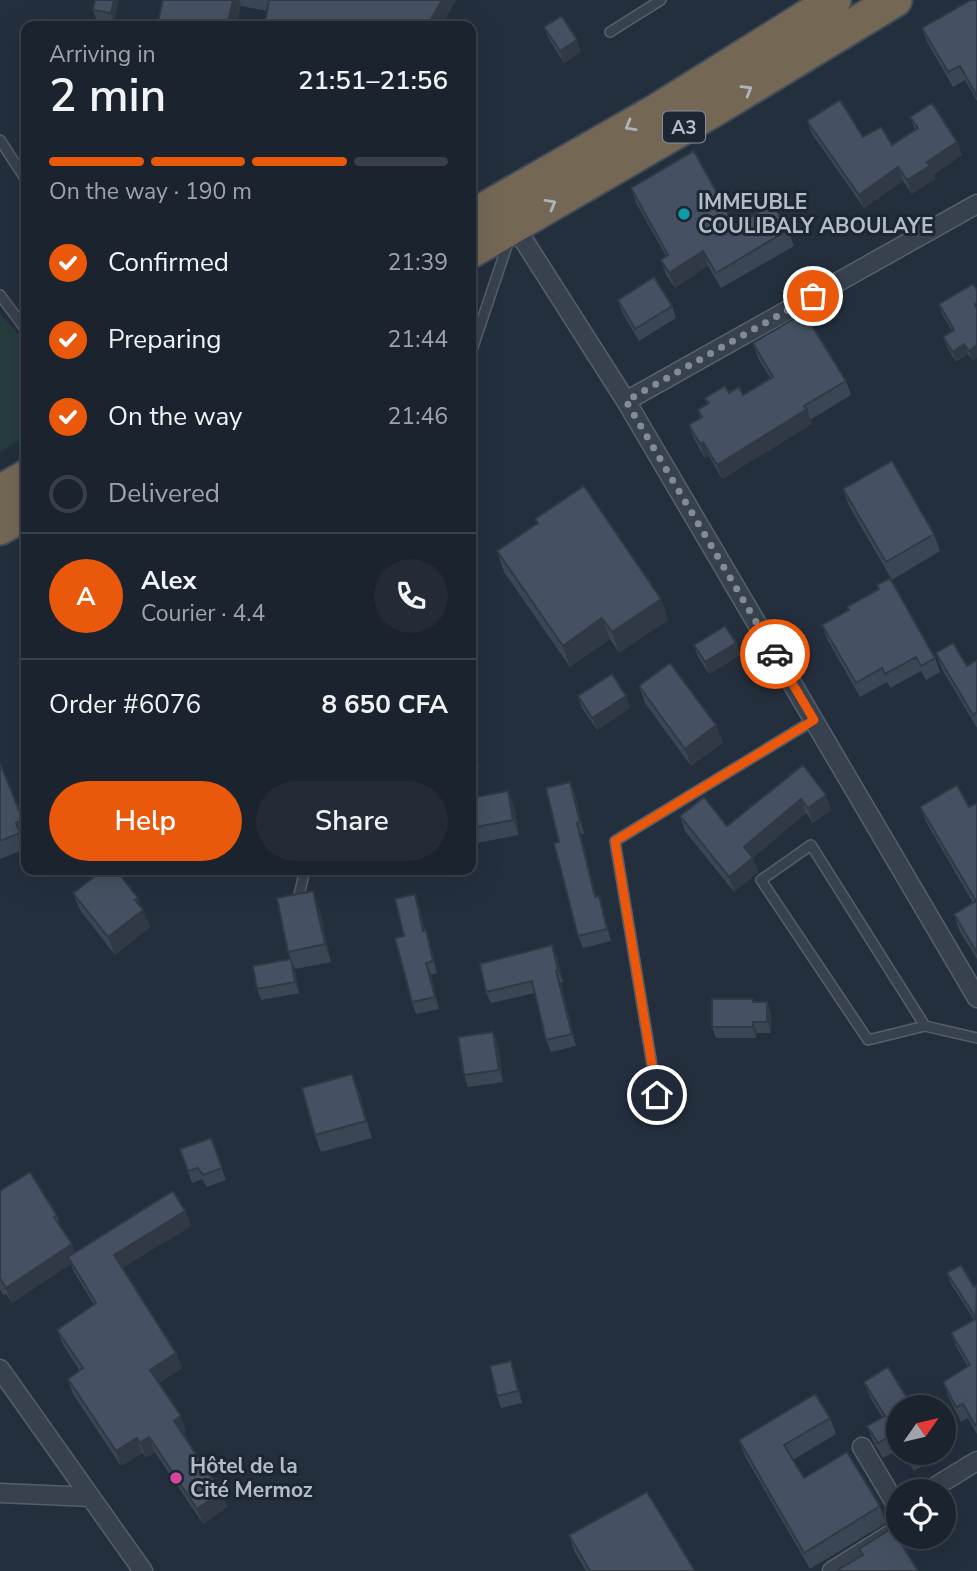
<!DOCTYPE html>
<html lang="en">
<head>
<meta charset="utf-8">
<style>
	body { margin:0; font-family:"Nunito Sans",sans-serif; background:#242b36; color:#f1f3f6; height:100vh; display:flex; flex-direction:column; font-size:26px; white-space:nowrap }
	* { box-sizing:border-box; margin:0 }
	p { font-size:23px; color:#a0a4aa }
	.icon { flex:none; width:38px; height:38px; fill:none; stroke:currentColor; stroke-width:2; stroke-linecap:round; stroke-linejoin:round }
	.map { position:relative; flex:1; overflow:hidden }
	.panel { position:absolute; left:21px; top:21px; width:455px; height:854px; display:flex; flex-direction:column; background:#1b232e; border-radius:14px; box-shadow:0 7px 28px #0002,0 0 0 2px #39404a }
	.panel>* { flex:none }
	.needle { width:46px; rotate:56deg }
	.fabs { position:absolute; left:886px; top:1395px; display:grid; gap:14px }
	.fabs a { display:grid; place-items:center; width:70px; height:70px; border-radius:50%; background:#1b232e; box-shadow:0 7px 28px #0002,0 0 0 2px #39404a; font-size:35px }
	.pin { position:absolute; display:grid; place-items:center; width:60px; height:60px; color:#fff; margin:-30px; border:4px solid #fff; border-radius:50%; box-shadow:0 2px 7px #0007 }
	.courier { position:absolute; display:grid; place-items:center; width:70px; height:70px; margin:-35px; border:5px solid #ea580c; border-radius:50%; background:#fff; color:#222; box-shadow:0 2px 9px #0007 }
	.headline em { font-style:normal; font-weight:600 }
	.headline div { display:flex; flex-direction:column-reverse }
	.headline { display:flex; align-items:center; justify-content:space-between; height:119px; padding:0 28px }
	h1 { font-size:46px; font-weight:600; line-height:52px }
	.bar { display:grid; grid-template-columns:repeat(4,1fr); gap:10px 7px; align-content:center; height:84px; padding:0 28px }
	.bar i { height:9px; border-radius:5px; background:#39404a }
	.bar .selected { background:#ea580c }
	.bar p { grid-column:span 4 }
	.line { display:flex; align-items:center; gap:18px; padding:0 28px; border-top:2px solid #39404a }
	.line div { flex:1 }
	.round { display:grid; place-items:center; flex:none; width:74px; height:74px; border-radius:37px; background:#242b36 }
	ol { padding:0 28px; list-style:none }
	li { display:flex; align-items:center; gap:21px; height:77px }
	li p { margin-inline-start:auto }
	li .icon { padding:7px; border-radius:50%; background:#ea580c; color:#fff; stroke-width:4 }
	li:last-child { color:#a0a4aa }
	li i { width:38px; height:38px; border:4px solid #39404a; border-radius:50% }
	.action { display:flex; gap:14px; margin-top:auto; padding:14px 28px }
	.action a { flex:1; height:80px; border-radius:42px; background:#ea580c; color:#fff; font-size:28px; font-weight:600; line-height:80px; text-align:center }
	.action a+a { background:#242b36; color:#f1f3f6 }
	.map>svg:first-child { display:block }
	.grass { fill:#263c3f }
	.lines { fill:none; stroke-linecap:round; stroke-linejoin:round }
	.lane-casing { stroke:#565f6c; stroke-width:12 }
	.street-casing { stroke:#565f6c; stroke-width:21 }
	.highway-casing { stroke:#434c59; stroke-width:37 }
	.lane { stroke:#38414e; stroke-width:9 }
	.street { stroke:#38414e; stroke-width:18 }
	.highway { stroke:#746855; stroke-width:33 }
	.wall { fill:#3b4654 }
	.shaded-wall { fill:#303945 }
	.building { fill:#455162; stroke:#303945; stroke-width:2 }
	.oneway { stroke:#aeb4bd }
	.done { stroke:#828b98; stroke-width:7; stroke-dasharray:0 12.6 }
	.route { stroke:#ea580c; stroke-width:9 }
	.culture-dot { fill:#0f9aa8; stroke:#1d2633; stroke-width:2.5 }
	.hotel-dot { fill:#d1479c; stroke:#1d2633; stroke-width:2.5 }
	.labels { text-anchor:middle; stroke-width:6; stroke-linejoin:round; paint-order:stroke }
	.shield { fill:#1d2633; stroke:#878f9c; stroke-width:2 }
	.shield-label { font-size:19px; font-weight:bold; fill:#b4bcc9 }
	.poi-label { font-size:21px; font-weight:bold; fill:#b4bcc9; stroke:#1d2633; text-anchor:start }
</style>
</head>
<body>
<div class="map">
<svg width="977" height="1571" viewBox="0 0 977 1571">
	<rect width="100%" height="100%" fill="#242f3e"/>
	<path class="grass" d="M0 314 26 342V436L0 452Z"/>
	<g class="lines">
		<g class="lane-casing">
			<path id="lane" d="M610 32 661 0
				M0 140 26 180
				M0 295 26 330
				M471 353 509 240
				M299 895 305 870
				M925 1026 811 845 761 880 868 1040 925 1026 977 1038
				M657 1095 615 841 814 720"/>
		</g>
		<g class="street-casing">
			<path id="street" d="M514 225 626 401 977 998
				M626 401 977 204
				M0 1369 143 1571
				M862 1447 898 1508
				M928 1491 977 1461
				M0 1493 91 1497
				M832 1571 894 1532 898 1523"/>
		</g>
		<g class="highway-casing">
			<path id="highway" d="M471 217 658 110 834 0
				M471 251 715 109 895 0
				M0 492 26 477
				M0 528 26 513"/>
		</g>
		<use href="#lane" class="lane"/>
		<use href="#street" class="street"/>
		<use href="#highway" class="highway"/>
	</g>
	<path class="wall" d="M119 0 114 22 96 19 93 10Z
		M163 0H456L441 26H266L265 22 267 11 241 6Z
		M977 0V101L965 80 953 87 927 42 922 28Z
		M544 27 581 52 564 63 549 39Z
		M910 117 957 142 962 155 933 175 935 179 912 194 903 181 864 208 812 134 807 121 892 145 915 130Z
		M631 188 735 226 788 230 794 246 721 288 708 266 675 288 666 275 661 260 666 256 636 203Z
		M973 284V361L968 354 956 362 947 347 943 337 952 331 942 314 939 304Z
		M618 300 672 306 676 318 639 341 622 312Z
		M753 343 846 381 851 395 810 420 812 424 722 479 709 456 705 458 694 439 689 425 700 417 698 410 707 404 705 398 729 393 743 395 771 379 758 358Z
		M843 489 934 534 940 551 892 580 849 506Z
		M535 519 661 599 668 620 619 653 610 639 570 667 504 572 497 551 537 523Z
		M877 585 935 658 940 672 926 680 921 671 890 688 887 682 860 697 827 639 822 625 848 610 878 590Z
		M736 643 740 655 709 674 698 657 694 645Z
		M936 653 967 666 977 660V728L942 669Z
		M639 686 716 725 723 743 691 766 645 703Z
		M578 696H626L630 708 597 730 582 708Z
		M471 730 479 768 471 769Z
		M0 763 26 830V837L22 839 26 849 0 859Z
		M803 765 831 810 813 823 806 813 753 858 758 872 734 892 685 831 680 816 727 826Z
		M570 782 575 794 584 834H581L596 897 603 908 611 941 583 948 578 936 559 842Z
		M508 791 514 806 519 835 471 844V798Z
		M977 803V959L959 930 954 914 973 903 926 822 920 807H969Z
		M73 893 138 898 150 927 115 955 80 910Z
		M419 906 425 931 430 942 437 973 431 975 439 1009 416 1014 412 1002 404 936Z
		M319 908 331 962 295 969 288 952Z
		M557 957 563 982 561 983 576 1046 551 1052 546 1040 535 993 491 1003 486 992Z
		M295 971 299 993 261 1000 257 989Z
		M753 999 754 1002H767L771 1013V1033H757L756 1038H716L712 1027Z
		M498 1044 503 1082 468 1087 464 1075Z
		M359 1091 372 1138 321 1152 315 1135Z
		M211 1138 226 1180 207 1187 202 1179 192 1183 180 1149Z
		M0 1191 57 1216 61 1228 75 1253 185 1211 191 1226 122 1268 176 1353 182 1368 159 1383 186 1432 183 1434 221 1492 227 1507 203 1524 155 1452 146 1458 142 1453 121 1466 73 1394 68 1379 80 1371 63 1345 57 1330 94 1305 74 1272 71 1264 12 1303 6 1294 3 1295 0 1289Z
		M947 1273 974 1287 977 1285V1434L968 1418 961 1422 948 1396 943 1382 968 1367 957 1348 951 1333 974 1320 951 1284Z
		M515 1373 522 1403 501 1408 497 1396Z
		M864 1382 898 1407V1450L883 1458 873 1441 867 1426 882 1417 870 1397Z
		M830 1418 836 1434 793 1460 804 1478 880 1506 886 1523 810 1569 745 1456 739 1440Z
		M943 1450 944 1453 914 1471 903 1452H943Z
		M569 1535 695 1571H586L575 1553Z"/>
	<path class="shaded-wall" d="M114 0H119L114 22 111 13Z
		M233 0H239L241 6 236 26H227Z
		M442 0H456L441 26H427Z
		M577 40 581 52 564 63 560 51Z
		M957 142 962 155 933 175 935 179 912 194 907 180 927 162Z
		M898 167 903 181 864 208 859 195Z
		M703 251 708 266 675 288 669 273Z
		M964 344 968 354 956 362 953 352Z
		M977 345V358L973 361 969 351Z
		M807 409 812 424 722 479 717 465Z
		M703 442 709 456 705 458 700 444Z
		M661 599 668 620 619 653 612 632Z
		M602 618 610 639 570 667 563 646Z
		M736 643 740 655 709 674 705 662Z
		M626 696 630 708 597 730 592 718Z
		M716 725 723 743 691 766 685 749Z
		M570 782 575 794 584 834 580 822Z
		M508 791 514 806 519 835 513 820Z
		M826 795 831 810 813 823 808 808Z
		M801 799 806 813 753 858 758 872 734 892 729 877 744 847Z
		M577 823 581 834 599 909 595 897Z
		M313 891 319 908 331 962 325 944Z
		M415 894 419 906 428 943 423 931Z
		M599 896 603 908 611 941 607 929Z
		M138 898 150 927 115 955 108 937 135 900Z
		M426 930 430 942 437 973 433 961Z
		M552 945 557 957 563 982 558 970Z
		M291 959 295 971 299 993 295 982Z
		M426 963 431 975 439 1009 435 997Z
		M556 971 561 983 576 1046 572 1034Z
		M767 1002 771 1013V1033L767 1022Z
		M753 1022 757 1033 756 1038 753 1027Z
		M493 1032 498 1044 503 1082 499 1070Z
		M352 1074 359 1091 372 1138 366 1121Z
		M185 1211 191 1226 119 1270 114 1255Z
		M72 1244 78 1260 68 1257 71 1264 12 1303 6 1288Z
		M176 1353 182 1368 156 1385 150 1370Z
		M511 1361 515 1373 522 1403 518 1391Z
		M181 1416 186 1432 180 1436 174 1421Z
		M149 1437 155 1452 146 1458 140 1443Z
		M137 1438 142 1453 121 1466 116 1451Z
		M221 1492 227 1507 203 1524 197 1509Z"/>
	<path class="building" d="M95 0H114L111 13 93 10Z
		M163 0H233L227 26H157Z
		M269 0H442L427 26H377L369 22 368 26H282L265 22Z
		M971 0H977V96L960 66 948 72 922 28Z
		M562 16 577 40 560 51 544 27Z
		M840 100 863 137 881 127 892 145 918 128 910 117 932 103 957 142 927 162 930 166 907 180 898 167 859 195 807 121Z
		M694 151 735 226 773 204 788 230 716 273 703 251 669 273 661 260 668 255 631 188Z
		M654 277 672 306 635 329 618 300Z
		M973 284 977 290V303L975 304 977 309V345L969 351 964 344 953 352 943 337 954 330 939 304Z
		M804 313 846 381 804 406 807 409 717 465 703 442 700 444 689 425 702 417 698 410 709 403 705 398 725 386 729 393 739 387 743 395 773 377 753 343Z
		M892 461 934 534 886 562 843 489Z
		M584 486 661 599 612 632 602 618 563 646 497 551 538 523 535 519Z
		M890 578 935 658 921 666 916 657 885 674 882 668 856 683 822 625 849 610 847 607 879 589 877 585Z
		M725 626 736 643 705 662 694 645Z
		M953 643 967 666 977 660V712L973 715 936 653Z
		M670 663 716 725 685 749 639 686Z
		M612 674 626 696 592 718 578 696Z
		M471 732 477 762 471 763Z
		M0 763 23 820 16 823 20 833 0 841Z
		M803 765 826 795 808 808 801 799 744 847 753 858 729 877 680 816 704 797 727 826Z
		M570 782 580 822 577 823 595 897 599 896 607 929 578 936 554 843 559 842 546 788Z
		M957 785 969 807 977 803V953L954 914 976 901 920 807Z
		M508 791 513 820 471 828V798Z
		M103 870H109L110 872 113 870H116L138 898 135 900 143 910 108 937 73 893Z
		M313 891 325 944 288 952 277 898Z
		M415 894 423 931 426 930 433 961 426 963 435 997 412 1002 395 938 404 936 395 899Z
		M552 945 558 970 556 971 572 1034 546 1040 532 981 486 992 480 964Z
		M291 959 295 982 257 989 253 966Z
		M712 999H753V1002H767V1022H753V1027H712Z
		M493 1032 499 1070 464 1075 458 1037Z
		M352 1074 366 1121 315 1135 302 1088Z
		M211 1138 222 1168 203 1175 198 1168 188 1171 180 1149Z
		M30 1172 57 1216 54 1217 72 1244 6 1288 0 1278V1191Z
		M173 1191 185 1211 114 1255 176 1353 150 1370 181 1416 174 1421 221 1492 197 1509 149 1437 140 1443 137 1438 116 1451 68 1379 83 1368 57 1330 96 1303 68 1257Z
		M961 1265 974 1287 977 1285 976 1318 947 1273Z
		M977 1318V1423L975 1425 963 1404 956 1407 943 1382 970 1365 951 1333Z
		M511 1361 518 1391 497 1396 490 1366Z
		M888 1367 909 1401 915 1398 920 1407H898V1438L895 1433 878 1443 867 1426 885 1416 864 1382Z
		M815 1394 830 1418 784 1445 804 1478 847 1452 880 1506 804 1553 739 1440Z
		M647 1492 695 1571H590L569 1535Z
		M892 1528 918 1571H836L863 1555 859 1549Z"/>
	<defs><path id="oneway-chevron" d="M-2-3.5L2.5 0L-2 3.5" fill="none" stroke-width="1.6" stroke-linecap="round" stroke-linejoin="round" transform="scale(1.75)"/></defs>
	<g class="oneway">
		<use href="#oneway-chevron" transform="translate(747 90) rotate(-31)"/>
		<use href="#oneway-chevron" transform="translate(630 126) rotate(150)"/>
		<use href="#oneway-chevron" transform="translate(551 204) rotate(-30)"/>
	</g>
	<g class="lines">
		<path class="done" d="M775 654 626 401 813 296"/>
		<path class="route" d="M657 1095 615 841 814 720 775 654"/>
	</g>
	<circle class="culture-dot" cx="684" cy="214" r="7"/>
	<circle class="hotel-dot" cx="176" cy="1478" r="7"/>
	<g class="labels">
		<rect class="shield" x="663" y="111.5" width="42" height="31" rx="5"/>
		<g class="shield-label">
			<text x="684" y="134">A3</text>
		</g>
		<g class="poi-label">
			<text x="698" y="209">IMMEUBLE<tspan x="698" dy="24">COULIBALY ABOULAYE</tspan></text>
			<text x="190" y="1473">Hôtel de la<tspan x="190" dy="24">Cité Mermoz</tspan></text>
		</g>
	</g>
</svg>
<div class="fabs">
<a><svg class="needle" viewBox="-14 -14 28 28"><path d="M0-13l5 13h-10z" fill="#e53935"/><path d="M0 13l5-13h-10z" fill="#a0a4aa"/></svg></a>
<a><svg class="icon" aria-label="locate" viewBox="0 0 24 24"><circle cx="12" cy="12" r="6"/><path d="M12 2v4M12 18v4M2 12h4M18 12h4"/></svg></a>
</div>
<div class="pin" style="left:813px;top:296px;background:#ea580c"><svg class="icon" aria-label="bag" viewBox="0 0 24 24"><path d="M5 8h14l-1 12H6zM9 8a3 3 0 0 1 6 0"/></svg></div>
<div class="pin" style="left:657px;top:1095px;background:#1f2937"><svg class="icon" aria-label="home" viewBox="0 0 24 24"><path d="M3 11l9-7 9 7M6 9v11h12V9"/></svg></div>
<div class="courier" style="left:775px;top:654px"><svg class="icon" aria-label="car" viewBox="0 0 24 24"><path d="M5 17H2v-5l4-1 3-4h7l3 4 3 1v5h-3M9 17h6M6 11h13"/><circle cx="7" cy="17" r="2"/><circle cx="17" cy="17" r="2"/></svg></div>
<section class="panel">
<div class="headline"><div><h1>2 min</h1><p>Arriving in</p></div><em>21:51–21:56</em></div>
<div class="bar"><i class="selected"></i><i class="selected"></i><i class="selected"></i><i></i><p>On the way · 190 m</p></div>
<ol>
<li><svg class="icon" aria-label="check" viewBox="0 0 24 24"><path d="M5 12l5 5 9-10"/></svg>Confirmed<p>21:39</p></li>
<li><svg class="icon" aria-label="check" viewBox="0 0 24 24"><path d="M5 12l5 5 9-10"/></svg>Preparing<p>21:44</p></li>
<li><svg class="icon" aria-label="check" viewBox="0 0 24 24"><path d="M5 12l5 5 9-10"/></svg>On the way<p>21:46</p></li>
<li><i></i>Delivered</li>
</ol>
<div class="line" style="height:126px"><b class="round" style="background:#ea580c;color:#fff">A</b><div><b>Alex</b><p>Courier · 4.4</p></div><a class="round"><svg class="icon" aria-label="phone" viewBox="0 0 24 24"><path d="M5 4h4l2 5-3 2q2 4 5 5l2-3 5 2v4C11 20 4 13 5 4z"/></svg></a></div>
<div class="line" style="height:91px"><div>Order #6076</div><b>8 650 CFA</b></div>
<div class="action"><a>Help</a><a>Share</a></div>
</section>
</div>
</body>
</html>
